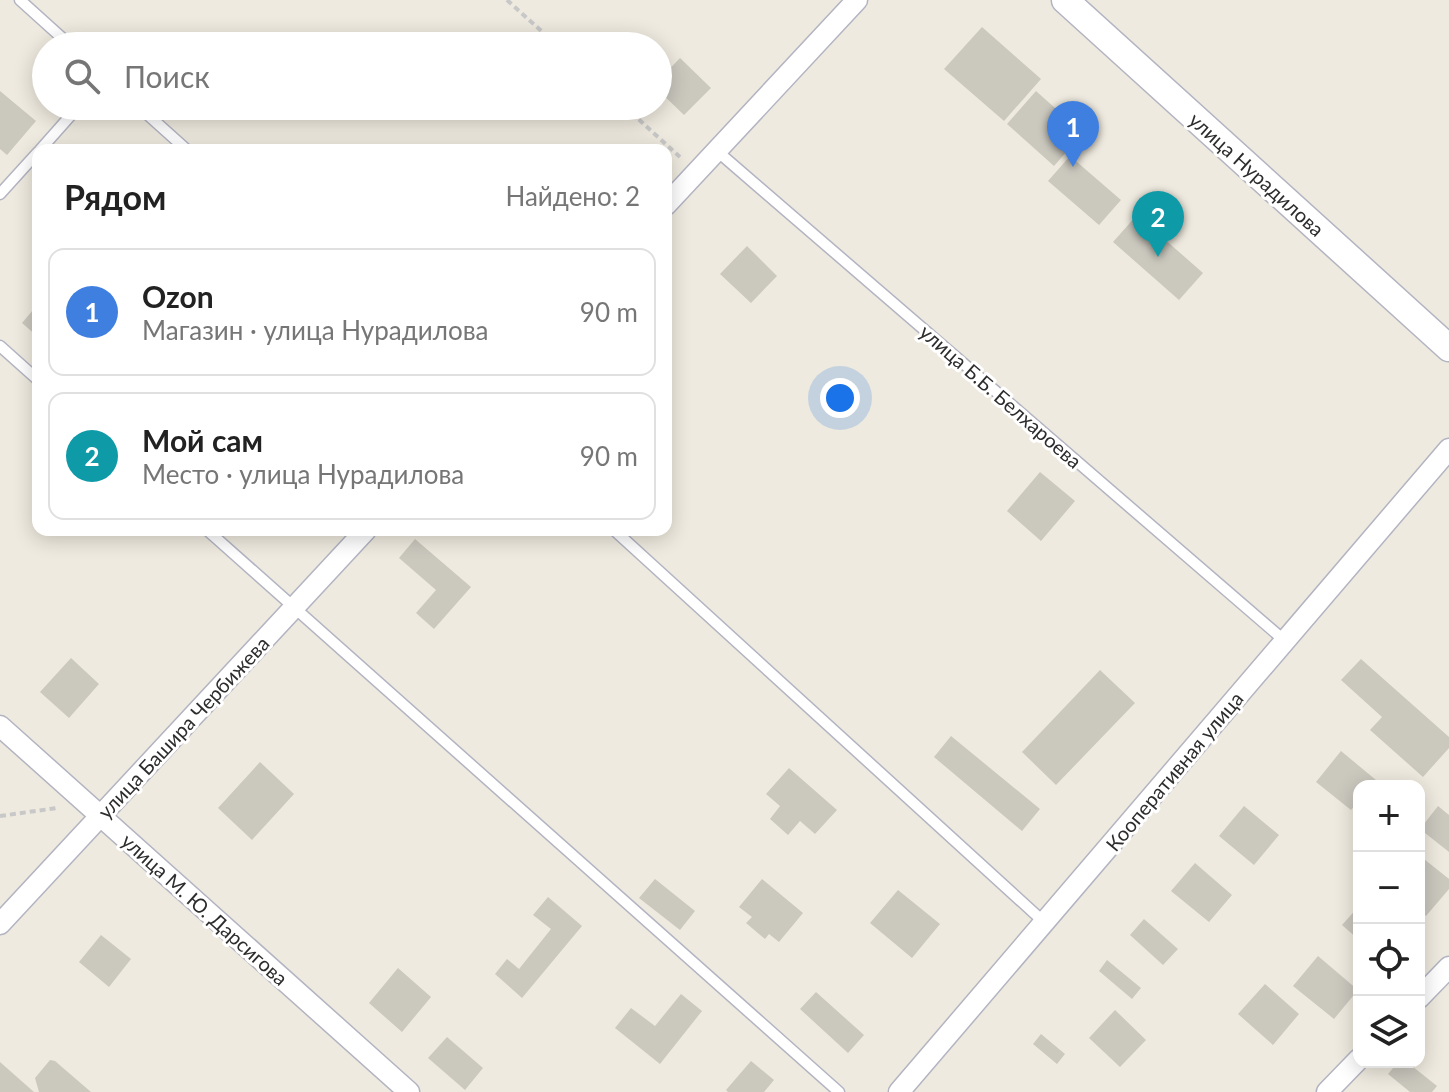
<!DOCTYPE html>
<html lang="ru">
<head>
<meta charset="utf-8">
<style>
  :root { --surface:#fff; --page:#f6f6f6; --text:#222; --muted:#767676; --line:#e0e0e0; --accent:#1a73e8 }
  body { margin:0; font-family:Lato,sans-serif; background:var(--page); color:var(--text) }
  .controls { position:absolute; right:24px; bottom:24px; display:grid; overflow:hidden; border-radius:16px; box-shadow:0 4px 20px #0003 }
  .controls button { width:72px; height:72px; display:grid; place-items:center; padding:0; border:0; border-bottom:2px solid var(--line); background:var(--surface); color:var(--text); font:40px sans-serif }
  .you { position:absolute; left:840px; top:398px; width:28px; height:28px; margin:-20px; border:6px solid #fff; border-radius:50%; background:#1a73e8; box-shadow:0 0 0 12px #1a73e833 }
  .badge { display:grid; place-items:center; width:52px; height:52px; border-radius:50%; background:var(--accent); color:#fff; font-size:26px; font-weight:700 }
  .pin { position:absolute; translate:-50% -66px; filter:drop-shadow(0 2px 4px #0008) }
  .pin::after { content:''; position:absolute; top:42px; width:28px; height:24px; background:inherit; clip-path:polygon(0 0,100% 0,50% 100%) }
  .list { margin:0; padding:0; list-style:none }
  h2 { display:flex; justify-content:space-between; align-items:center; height:104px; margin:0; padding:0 32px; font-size:34px }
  h2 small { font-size:26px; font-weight:400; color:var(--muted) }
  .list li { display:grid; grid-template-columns:52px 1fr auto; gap:24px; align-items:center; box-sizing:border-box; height:128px; margin:0 16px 16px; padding:0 16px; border:2px solid var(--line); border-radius:16px }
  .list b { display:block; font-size:30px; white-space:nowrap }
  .list p { margin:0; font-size:26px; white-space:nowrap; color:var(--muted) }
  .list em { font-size:26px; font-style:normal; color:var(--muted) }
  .icon { flex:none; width:44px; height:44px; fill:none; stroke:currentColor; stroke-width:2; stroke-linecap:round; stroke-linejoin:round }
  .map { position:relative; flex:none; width:1449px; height:1092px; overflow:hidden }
  .search { position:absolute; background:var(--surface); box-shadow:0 4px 20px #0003; left:32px; top:32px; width:640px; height:88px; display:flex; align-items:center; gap:20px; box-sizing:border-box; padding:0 28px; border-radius:44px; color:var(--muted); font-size:30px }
  .panel { position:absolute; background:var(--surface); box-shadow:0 4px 20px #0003; left:32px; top:144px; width:640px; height:392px; border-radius:16px }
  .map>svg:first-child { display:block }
</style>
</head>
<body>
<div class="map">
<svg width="1449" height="1092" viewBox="0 0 1449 1092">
  <rect width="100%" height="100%" fill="#efeadf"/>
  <path fill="#cbc8be" d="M982 27 1041 79 1004 121 944 69Z
    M680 58 711 88 684 115 658 90V81Z
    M0 91 36 121 7 155 0 149Z
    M1036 91 1083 133 1054 166 1007 124Z
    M1070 156 1121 200 1099 225 1048 181Z
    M1137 215 1203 273 1179 300 1113 242Z
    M747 246 777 276 751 303 720 274Z
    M38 304V337L22 323Z
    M1040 472 1075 501 1041 541 1007 511Z
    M415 539 471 587 434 629 416 613 436 590 399 558Z
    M71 658 99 684 69 718 40 692Z
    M1361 659 1449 737V748L1423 777 1370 730 1382 717 1341 680Z
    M1100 670 1135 703 1056 785 1022 752Z
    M951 736 1040 809 1022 831 934 757Z
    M1341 751 1376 780 1371 786H1359V801L1351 810 1316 782Z
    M260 762 294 794 252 840 218 808Z
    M789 768 837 810 815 834 800 821 788 835 770 819 780 806 766 794Z
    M1244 806 1279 835 1254 865 1219 836Z
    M1438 806 1449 815V852L1420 829Z
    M1419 855 1449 879V889L1426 916 1419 909Z
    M1195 863 1232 895 1209 922 1171 891Z
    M655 879 695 911 680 930 639 898Z
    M762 879 803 913 779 942 769 934 765 939 746 923 752 917 739 907Z
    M898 890 940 924 912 958 870 923Z
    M548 897 582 926 522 998 495 974 507 959 519 969 551 929 533 915Z
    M1359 906V940L1342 925Z
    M1144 919 1178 949 1163 965 1130 935Z
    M101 935 131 959 109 987 79 962Z
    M1318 956 1358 990 1334 1019 1293 986Z
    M1107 960 1141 988 1132 999 1099 971Z
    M398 968 431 997 402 1032 369 1003Z
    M1265 984 1299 1014 1273 1045 1238 1014Z
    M816 992 864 1035 848 1053 800 1009Z
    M681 994 702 1011 660 1064 615 1028 631 1008 655 1026Z
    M1115 1010 1146 1040 1120 1067 1089 1038Z
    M1041 1034 1065 1054 1057 1064 1033 1044Z
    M447 1037 483 1068 465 1090 428 1058Z
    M50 1060 55 1061 91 1092H39L35 1078Z
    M751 1061 774 1080 764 1092H728L726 1090Z
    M0 1062 34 1092H0Z
    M1398 1062H1407L1437 1086 1432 1092H1410L1388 1074Z"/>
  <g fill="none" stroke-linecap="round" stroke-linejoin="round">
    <defs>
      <path id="service" d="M20 0 71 46
        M138 106 187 150
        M40 150 79 106
        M717 151 1285 641
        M0 194 38 152
        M0 346 38 380
        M207 530 839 1092
        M614 530 1045 923"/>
      <path id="minor" d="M666 205 857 0
        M0 726 409 1092
        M0 924 366 530
        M1419 998 1449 967
        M899 1092 1449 449
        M1327 1092 1359 1059"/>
      <path id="tertiary" d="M1065 0 1449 348"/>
    </defs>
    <use href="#service" stroke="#b3b4c2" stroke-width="13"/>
    <use href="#minor" stroke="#b3b4c2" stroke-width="23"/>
    <use href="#tertiary" stroke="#b3b4c2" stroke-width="29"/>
    <path stroke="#c8c8c8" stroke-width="4" stroke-dasharray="6 4" stroke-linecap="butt" d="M507 0 558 46
      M624 106 680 157
      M0 816 57 808"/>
    <use href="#service" stroke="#fff" stroke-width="10"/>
    <use href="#minor" stroke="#fff" stroke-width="20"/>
    <use href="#tertiary" stroke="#fff" stroke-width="26"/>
  </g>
  <g text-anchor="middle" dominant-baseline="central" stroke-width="6" stroke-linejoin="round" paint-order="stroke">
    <g font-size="20" fill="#2d2d2d" stroke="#fff">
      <text transform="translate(1257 174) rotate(42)">улица Нурадилова</text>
      <text transform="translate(1001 396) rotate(41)">улица Б.Б. Белхароева</text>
      <text transform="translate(183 727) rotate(-47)">улица Башира Чербижева</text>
      <text transform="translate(1174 771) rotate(-50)">Кооперативная улица</text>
      <text transform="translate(205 909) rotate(42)">улица М. Ю. Дарсигова</text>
    </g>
  </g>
</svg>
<div class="controls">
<button>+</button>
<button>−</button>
<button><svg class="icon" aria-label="locate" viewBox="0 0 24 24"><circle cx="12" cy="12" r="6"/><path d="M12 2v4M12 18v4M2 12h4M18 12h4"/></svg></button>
<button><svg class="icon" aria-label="layers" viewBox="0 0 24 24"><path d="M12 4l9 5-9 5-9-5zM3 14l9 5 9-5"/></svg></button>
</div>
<div class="you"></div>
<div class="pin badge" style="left:1073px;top:167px;background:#3f7fe0">1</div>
<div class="pin badge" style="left:1158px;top:257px;background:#0f9aa8">2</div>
<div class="search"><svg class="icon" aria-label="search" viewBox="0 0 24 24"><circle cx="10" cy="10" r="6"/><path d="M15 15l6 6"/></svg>Поиск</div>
<section class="panel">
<h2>Рядом<small>Найдено: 2</small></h2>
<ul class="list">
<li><span class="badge" style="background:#3f7fe0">1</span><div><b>Ozon</b><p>Магазин · улица Нурадилова</p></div><em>90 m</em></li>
<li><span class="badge" style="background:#0f9aa8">2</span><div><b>Мой сам</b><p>Место · улица Нурадилова</p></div><em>90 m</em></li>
</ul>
</section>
</div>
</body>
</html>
